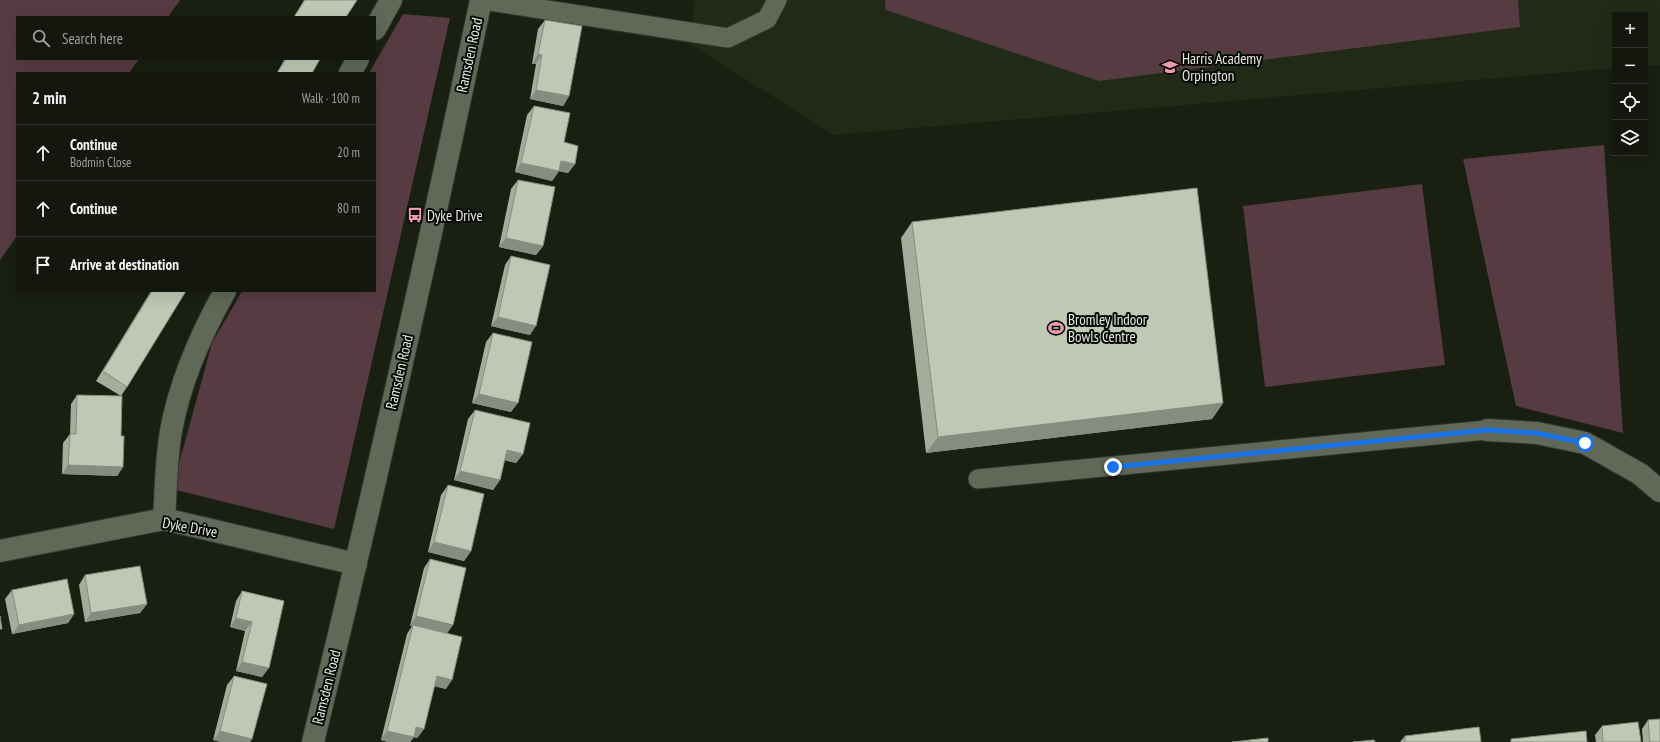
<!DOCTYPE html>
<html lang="en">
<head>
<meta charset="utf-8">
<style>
  :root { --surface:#13170d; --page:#20241b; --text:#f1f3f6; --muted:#9d9f9d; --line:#32362e }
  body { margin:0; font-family:"PT Sans Narrow",sans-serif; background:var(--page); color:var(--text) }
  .controls { position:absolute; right:12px; top:12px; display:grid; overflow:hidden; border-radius:0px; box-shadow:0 4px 16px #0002 }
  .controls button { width:36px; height:36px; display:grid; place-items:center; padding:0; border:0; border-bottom:1px solid var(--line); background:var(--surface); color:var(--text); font:20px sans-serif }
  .stop { position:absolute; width:12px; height:12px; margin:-9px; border:3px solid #1a73e8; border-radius:50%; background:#fff }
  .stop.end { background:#1a73e8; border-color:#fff; box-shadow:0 1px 4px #0008 }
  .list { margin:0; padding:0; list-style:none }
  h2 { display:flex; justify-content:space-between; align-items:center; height:52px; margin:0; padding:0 16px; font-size:17px }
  h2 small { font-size:13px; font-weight:400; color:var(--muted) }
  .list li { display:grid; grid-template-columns:26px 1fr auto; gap:12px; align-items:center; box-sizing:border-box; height:56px; padding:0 16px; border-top:1px solid var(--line) }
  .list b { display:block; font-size:15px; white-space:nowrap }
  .list p { margin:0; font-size:13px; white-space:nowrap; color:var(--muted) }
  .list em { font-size:13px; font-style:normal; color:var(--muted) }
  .icon { flex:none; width:22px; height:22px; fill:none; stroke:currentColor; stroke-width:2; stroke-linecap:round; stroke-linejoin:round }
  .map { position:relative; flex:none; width:1660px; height:742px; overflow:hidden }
  .search { position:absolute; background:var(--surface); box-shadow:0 4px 16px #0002; left:16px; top:16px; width:360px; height:44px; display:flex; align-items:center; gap:10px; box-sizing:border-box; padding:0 14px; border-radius:0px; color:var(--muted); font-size:15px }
  .panel { position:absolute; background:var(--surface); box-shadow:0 4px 16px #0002; left:16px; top:72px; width:360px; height:220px; border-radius:0px }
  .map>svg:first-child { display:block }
</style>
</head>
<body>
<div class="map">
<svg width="1660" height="742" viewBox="0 0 1660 742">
  <rect width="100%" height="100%" fill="#191f11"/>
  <path fill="#212a16" d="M515 0 692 24 695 0H1660V65L1645 66V15H1615V68L834 135 688 43 512 16Z"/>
  <path fill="#573b42" d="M0 0H180L168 17H17V59H139L129 73H17V236L0 260Z
    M885 0H1518L1520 27 1099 81 886 10Z
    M403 14 450 18 334 529 172 489 212 343 242 291H375V73H369Z
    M1604 145 1623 433 1516 406 1463 159Z
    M1422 184 1445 365 1265 387 1243 206Z"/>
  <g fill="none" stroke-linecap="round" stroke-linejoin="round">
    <defs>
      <path id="lane" d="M483 0 728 38 767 19 777 0
        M978 479 1487 430"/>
      <path id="street" d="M375 29 391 0
        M350 73 358 59
        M1487 430 1537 433 1585 443 1640 474 1660 491
        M164 519C166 490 166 459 171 431 180 381 201 334 225 291
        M0 551 164 519 356 564
        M313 742C373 496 429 248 481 0"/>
    </defs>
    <use href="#lane" stroke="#32362e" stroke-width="21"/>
    <use href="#street" stroke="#32362e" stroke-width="24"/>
    <use href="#lane" stroke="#606857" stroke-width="19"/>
    <use href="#street" stroke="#606857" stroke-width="22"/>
  </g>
  <path fill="#a4ac9c" d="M304 0H357L346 17H294Z
    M545 20 569 96 563 106 530 99 536 64H532L538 29Z
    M283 59H320L312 73H277L284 60Z
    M534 106 564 142 575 164 568 173 559 171 552 181 515 172 527 115Z
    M518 180 543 246 536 255 499 247 511 189Z
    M912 222 1223 403 1212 419 926 453 901 238Z
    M511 256 530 335 491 326 505 265Z
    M151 291H186L127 387 121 396 96 381Z
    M493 333 511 412 472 403 486 342Z
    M77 395 121 436 123 467 117 476 62 474 63 443 70 434 71 404Z
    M475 410 523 454 516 463 504 460 500 480 493 490 454 480 468 419Z
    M448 485 471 551 464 561 428 552 441 495Z
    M430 559 447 634 446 689 434 686 424 729 417 738 414 737 410 742H388L381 740 407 634 412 626H410L424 568Z
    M85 575 147 604 140 613 85 622 79 585Z
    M12 590 74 614 68 623 12 634 5 599Z
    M242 591 284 601 262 677 236 671 245 631 230 627 236 601Z
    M234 676 252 739 250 742H221L213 740 227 685Z
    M1648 720 1660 742H1643L1642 729Z
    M1602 726 1641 742H1596L1595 735Z
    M1405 736 1481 742H1400Z"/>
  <path fill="#868c7f" d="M538 54 542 55 536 64H532Z
    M536 90 569 96 563 106 530 99Z
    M561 161 575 164 568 173 554 170Z
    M521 163 559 171 552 181 515 172Z
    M506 238 543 246 536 255 499 247Z
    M498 317 536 326 530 335 491 326Z
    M479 394 518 403 511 412 472 403Z
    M1223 403 1212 419 926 453 938 437Z
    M507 450 523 454 516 463 500 459Z
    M68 465 123 467 117 476 62 474Z
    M460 471 500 480 493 490 454 480Z
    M434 542 471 551 464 561 428 552Z
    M147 604 140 613 85 622 91 613Z
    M74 614 68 623 12 634 19 625Z
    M416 616 453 625 446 635 413 625 412 626H410Z
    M236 618 252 622 245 631 230 627Z
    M242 662 269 668 262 677 236 671Z
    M437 676 452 680 446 689 430 685Z
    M416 727 424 729 417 738 410 736Z
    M220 731 252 739 250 742H221L213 740Z
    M387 731 414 737 410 742H388L381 740Z"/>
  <path fill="#bfc8b5" stroke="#868c7f" d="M305 0H357L346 17H294Z
    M545 20 582 26 569 96 536 90 542 55 538 54Z
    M286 59H320L312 73H277Z
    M534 106 570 113 564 142 578 146 575 164 561 161 559 171 521 163Z
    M518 180 555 187 543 246 506 238Z
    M1197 188 1223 403 938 437 912 222Z
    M511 256 550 265 536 326 498 317Z
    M152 291H186L127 387 103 371Z
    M493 333 532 342 518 403 479 394Z
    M77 395 122 396 121 436H124L123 467 68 465 70 434H76Z
    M475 410 530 423 523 454 507 450 500 480 460 471Z
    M448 485 484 494 471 551 434 542Z
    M430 559 466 568 453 625 416 616Z
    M140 566 147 604 91 613 85 575Z
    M67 579 74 614 19 625 12 590Z
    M242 591 284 601 269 668 242 662 252 622 236 618Z
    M0 616 2 629H0Z
    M413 625 462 637 452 680 437 676 424 729 416 727 414 737 387 731Z
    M234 676 267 684 252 739 220 731Z
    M1660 719V742H1650L1648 720Z
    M1638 722 1641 742H1603L1602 726Z
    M1479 727 1481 742H1405V736Z
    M1586 731 1587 742H1511V739Z
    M1268 738V742H1232Z
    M1374 740 1375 742H1353Z"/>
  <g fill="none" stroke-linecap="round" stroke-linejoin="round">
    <path stroke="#1a73e8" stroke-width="5" d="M1113 467 1487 430 1536 433 1585 443"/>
  </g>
  <defs>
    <symbol id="school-bare" viewBox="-9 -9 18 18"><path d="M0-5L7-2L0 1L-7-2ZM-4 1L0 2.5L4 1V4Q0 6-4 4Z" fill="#f19ab3" stroke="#060804" stroke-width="2.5" paint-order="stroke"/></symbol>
    <symbol id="bus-bare" viewBox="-9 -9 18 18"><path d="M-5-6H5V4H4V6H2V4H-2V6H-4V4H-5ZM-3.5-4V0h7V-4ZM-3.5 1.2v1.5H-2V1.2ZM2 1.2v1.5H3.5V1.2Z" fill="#f19ab3" stroke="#060804" stroke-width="2.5" paint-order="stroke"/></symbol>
    <symbol id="stadium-bare" viewBox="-9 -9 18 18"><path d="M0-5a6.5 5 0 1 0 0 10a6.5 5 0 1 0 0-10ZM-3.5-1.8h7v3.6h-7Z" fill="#f19ab3" stroke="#060804" stroke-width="2.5" paint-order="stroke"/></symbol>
  </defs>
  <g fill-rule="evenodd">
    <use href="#school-bare" x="1159" y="56" width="22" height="22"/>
    <use href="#bus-bare" x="404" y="204" width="22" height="22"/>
    <use href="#stadium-bare" x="1045" y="317" width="22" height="22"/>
  </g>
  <g text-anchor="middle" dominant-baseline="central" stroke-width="4" stroke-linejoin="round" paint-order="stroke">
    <g font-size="15" fill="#e5eae1" stroke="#060804">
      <text transform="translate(469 55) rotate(-78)">Ramsden Road</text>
      <text transform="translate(399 372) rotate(-77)">Ramsden Road</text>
      <text transform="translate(190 527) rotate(10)">Dyke Drive</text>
      <text transform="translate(326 687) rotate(-76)">Ramsden Road</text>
    </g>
    <g font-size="15" fill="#e5eae1" stroke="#060804" text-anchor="start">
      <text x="1182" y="58">Harris Academy<tspan x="1182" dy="17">Orpington</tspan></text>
      <text x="427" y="215">Dyke Drive</text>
      <text x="1068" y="319">Bromley Indoor<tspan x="1068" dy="17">Bowls Centre</tspan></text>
    </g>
  </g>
</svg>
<div class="controls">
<button>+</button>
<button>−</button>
<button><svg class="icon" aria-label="locate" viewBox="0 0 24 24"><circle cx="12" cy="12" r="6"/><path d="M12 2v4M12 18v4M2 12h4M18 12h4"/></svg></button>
<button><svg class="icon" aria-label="layers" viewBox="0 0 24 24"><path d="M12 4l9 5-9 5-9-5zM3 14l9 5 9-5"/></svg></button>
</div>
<div class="stop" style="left:1585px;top:443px"></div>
<div class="stop end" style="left:1113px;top:467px"></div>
<div class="search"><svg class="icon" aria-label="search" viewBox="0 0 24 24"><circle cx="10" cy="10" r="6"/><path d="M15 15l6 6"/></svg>Search here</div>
<section class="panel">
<h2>2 min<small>Walk · 100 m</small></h2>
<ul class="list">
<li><svg class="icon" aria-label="ahead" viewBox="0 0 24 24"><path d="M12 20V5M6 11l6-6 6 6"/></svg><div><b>Continue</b><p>Bodmin Close</p></div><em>20 m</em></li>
<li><svg class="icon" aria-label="ahead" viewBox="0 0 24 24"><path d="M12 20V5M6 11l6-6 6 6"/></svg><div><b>Continue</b></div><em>80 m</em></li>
<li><svg class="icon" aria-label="arrive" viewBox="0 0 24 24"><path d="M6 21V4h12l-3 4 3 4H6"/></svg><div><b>Arrive at destination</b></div></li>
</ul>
</section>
</div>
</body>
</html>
